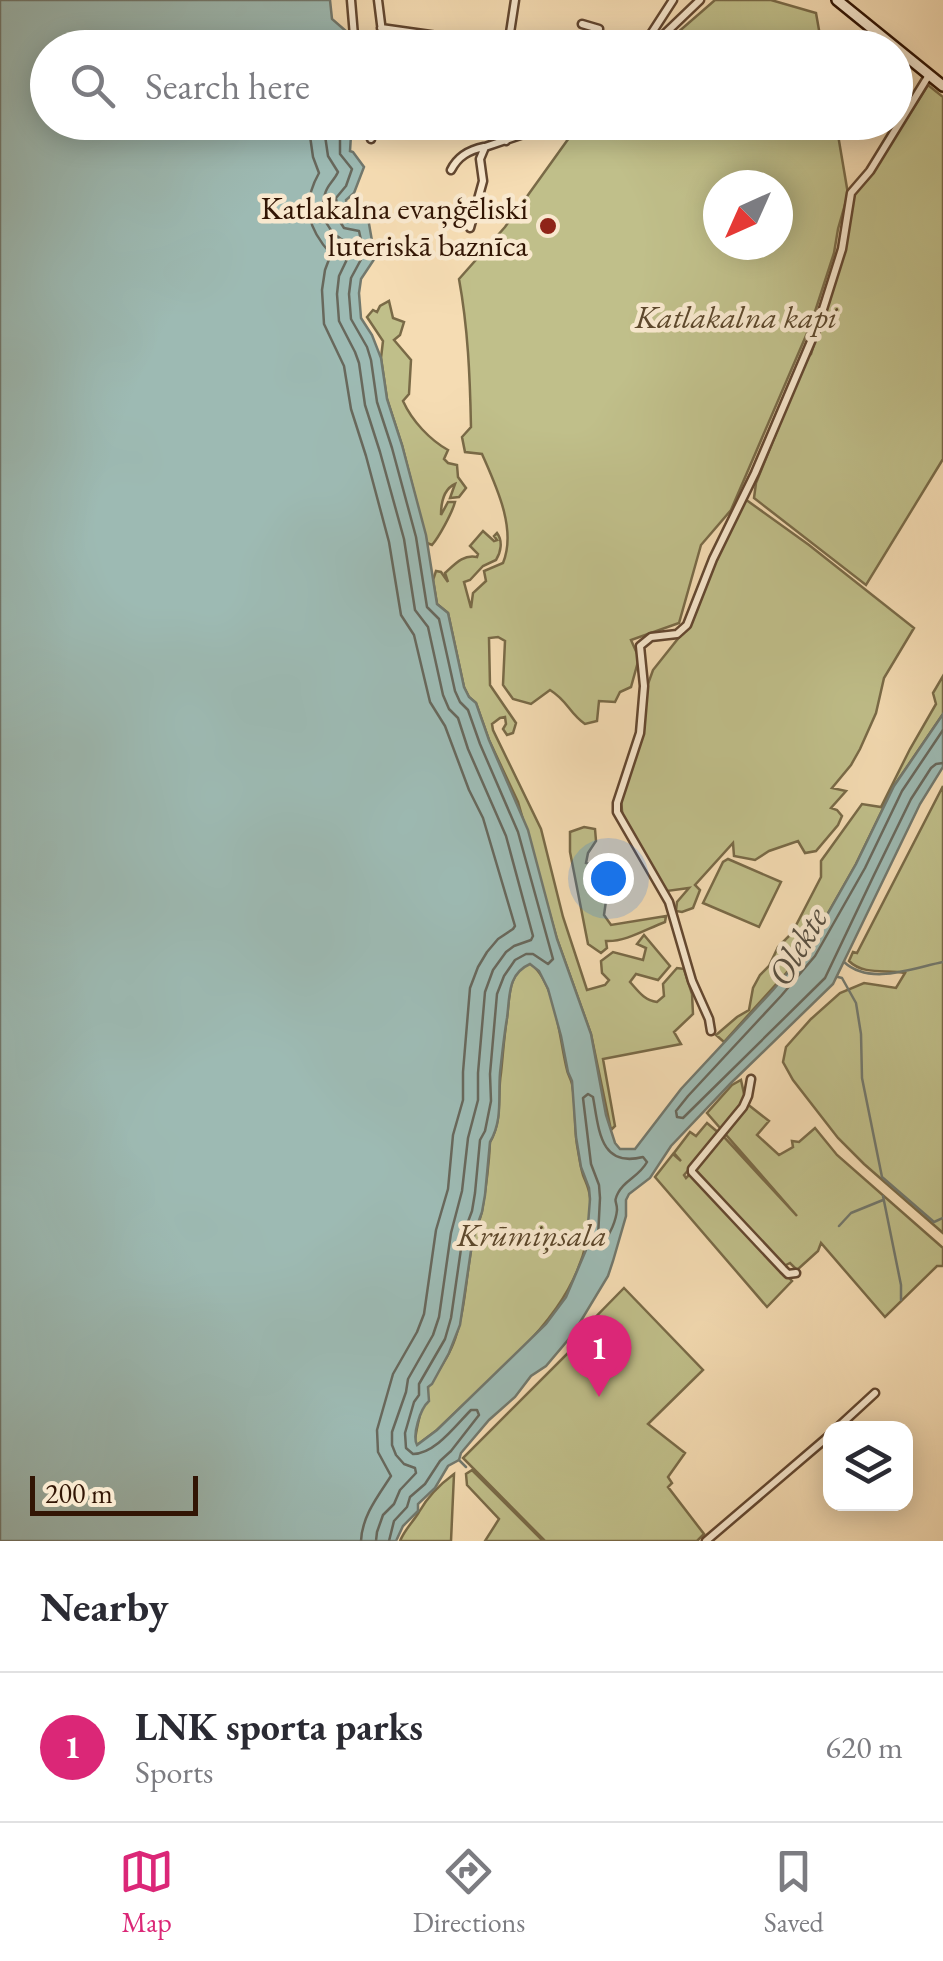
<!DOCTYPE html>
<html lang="en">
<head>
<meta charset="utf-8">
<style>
  :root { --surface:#fff; --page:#f7f7f7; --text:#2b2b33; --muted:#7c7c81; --line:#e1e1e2; --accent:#db2777 }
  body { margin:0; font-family:"EB Garamond",serif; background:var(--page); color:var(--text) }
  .controls { position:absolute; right:30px; bottom:30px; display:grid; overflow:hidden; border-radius:20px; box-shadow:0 5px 25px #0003 }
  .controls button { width:90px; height:90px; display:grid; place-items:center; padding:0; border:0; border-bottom:2px solid var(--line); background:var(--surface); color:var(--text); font:50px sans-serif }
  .compass { position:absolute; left:703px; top:170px; width:90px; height:90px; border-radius:50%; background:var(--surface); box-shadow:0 5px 25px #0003; rotate:225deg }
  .scale { position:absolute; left:30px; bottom:25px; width:168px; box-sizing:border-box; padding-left:10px; border:5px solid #321504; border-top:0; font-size:28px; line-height:35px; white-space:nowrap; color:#321504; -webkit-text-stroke:8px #f8e8ce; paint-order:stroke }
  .you { position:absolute; left:608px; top:878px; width:35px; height:35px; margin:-25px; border:8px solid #fff; border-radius:50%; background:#1a73e8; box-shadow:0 0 0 15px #1a73e833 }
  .badge { display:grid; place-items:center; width:65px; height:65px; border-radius:50%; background:var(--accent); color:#fff; font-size:32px; font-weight:700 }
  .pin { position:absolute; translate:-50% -82px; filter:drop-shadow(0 2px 5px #0008) }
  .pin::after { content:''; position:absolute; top:52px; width:35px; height:30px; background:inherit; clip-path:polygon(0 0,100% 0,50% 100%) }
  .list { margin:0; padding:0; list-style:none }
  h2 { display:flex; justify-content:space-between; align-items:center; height:130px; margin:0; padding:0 40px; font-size:42px }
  h2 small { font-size:32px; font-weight:400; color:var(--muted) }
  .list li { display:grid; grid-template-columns:65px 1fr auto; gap:30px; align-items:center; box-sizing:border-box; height:150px; padding:0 40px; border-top:2px solid var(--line) }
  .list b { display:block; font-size:38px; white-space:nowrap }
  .list p { margin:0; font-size:32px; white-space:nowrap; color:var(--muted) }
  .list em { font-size:32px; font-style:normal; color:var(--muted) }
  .icon { flex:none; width:55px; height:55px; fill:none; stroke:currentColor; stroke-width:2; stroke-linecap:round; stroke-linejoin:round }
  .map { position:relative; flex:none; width:943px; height:1541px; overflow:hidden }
  .search { position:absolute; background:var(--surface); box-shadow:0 5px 25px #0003; left:30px; right:30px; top:30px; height:110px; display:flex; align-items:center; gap:25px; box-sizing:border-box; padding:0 35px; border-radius:55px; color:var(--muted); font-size:38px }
  .sheet { height:280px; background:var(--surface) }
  nav { display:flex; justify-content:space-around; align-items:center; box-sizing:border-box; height:140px; border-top:2px solid var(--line); background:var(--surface); font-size:28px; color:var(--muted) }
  nav a { display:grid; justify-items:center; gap:5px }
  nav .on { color:var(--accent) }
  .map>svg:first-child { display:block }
</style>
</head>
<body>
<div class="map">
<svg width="943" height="1541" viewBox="0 0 943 1541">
  <rect width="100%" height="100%" fill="#f5dcb3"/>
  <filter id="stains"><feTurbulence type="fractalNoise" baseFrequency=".002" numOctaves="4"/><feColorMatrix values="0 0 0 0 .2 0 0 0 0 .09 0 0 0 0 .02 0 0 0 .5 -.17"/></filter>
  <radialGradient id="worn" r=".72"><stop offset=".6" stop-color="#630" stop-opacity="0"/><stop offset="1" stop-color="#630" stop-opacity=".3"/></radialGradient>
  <path fill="#c0bf8a" stroke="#796a47" stroke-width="2.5" fill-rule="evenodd" d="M715 0H771L816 13 822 47H661Z
    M928 85 943 97V459L866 585 754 498 756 483 806 359 811 354 845 244 854 194 868 179Z
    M594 122 631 123 657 130 656 123H836L848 194 838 229 834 253 811 324 731 510 701 545 679 623 631 640 639 658 631 687 620 692 615 702 599 701 597 721 585 724C569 713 568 701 550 690L531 704 513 699 503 685 505 641 498 637 489 638 490 685 516 723 513 733 507 735 503 729 506 724 505 717 500 718 492 724 493 730 541 829 563 917 587 990 605 985 609 980 602 973 601 961 613 952 643 960 646 948 637 944 644 935 670 966 658 980 636 974 630 982C639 992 644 1000 657 1002L664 996 663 984 677 968 684 969 692 994 693 1014 674 1032 681 1044 603 1059 615 1126 611 1130 591 1034 557 939 518 802 489 740 476 703 469 697 464 687 448 613 437 604 433 580 436 571 441 572 448 582 445 573C455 564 463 554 477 557L478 554 470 546 483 531 494 541 497 540 494 536 497 533C503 541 501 552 496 560L483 566 470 580 464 582 471 608 473 593 486 581 484 571 503 563C517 529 496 486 482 454L465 452 462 437 471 427C470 377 468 328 459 279L505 227 579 124ZM718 185H778V245H718Z
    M389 301 393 318 404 322 400 335 394 340 411 360 409 394 403 401C412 421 430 440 448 450L444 459 448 463 457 465 458 477 466 488 459 497 450 498 455 484C444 489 441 503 441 515L448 502H455C452 513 439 537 432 545L427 543 402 445 387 399 381 358 383 341 367 317 373 310 377 312 380 306Z
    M745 499 809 545 914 628 884 678 876 713 860 749 851 765 832 788 846 791 831 808 837 810 842 816 838 825 816 851 805 853 798 841 769 851 755 860 734 856 733 843 695 885 700 890 693 908 682 912 676 911 677 902 689 888 667 891 623 821 621 800 643 734 644 695 653 670 688 626 723 542Z
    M943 676V714L894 786 856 864 807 950 724 1042 716 1035 737 1017 749 1010 753 988 760 975 769 966 778 947 792 933 821 877V861L862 804 881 807 910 749 936 704 933 693Z
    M943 786V1233L864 1164 838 1138 793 1080 783 1062 786 1047 811 1019 840 993 864 983 896 988 905 973C888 969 864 976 849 961L853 952 857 953Z
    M584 827 595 829 596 841 588 853 586 863 598 867 601 877 593 887 598 895 607 894 604 915 611 925 666 916 665 922C646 929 626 942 606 941L607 948 601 953 588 944 570 852V832Z
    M728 859 781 882 759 927 703 903 723 862Z
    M530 963C557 984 559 1039 567 1070 568 1075 571 1079 572 1084 576 1104 574 1125 577 1145 579 1155 580 1165 583 1175 586 1183 589 1188 590 1197 597 1302 503 1364 437 1430L417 1445H415C414 1436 425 1392 429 1385 438 1372 450 1355 455 1339 466 1307 466 1273 473 1240 475 1230 480 1221 482 1211 486 1188 489 1165 490 1142 503 1120 497 1097 501 1073 503 1055 504 1036 507 1018 510 997 507 973 530 963Z
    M741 1080 746 1103 769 1121 757 1135 779 1155 793 1147 792 1141 799 1142 815 1128 837 1155 943 1248V1266H937L885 1317 821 1243 818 1251 797 1270 790 1263 784 1266 694 1171 723 1136 797 1216 707 1113 732 1085Z
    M707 1123 720 1134 684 1175 686 1178 690 1174 792 1281 767 1307 655 1177 673 1154 681 1161 674 1153 690 1132 696 1136Z
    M624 1288 703 1370 648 1424 685 1453 668 1477 672 1483 668 1487 704 1534 697 1541H545L463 1458 581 1340 578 1335Z
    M472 1470 543 1541H485L499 1519 467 1485 466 1474Z
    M454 1474 451 1541H400C405 1529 413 1522 419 1512 428 1496 439 1485 454 1474Z"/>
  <path fill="#9dbab3" stroke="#72786d" stroke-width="2.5" fill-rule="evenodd" d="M0 0H330L332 19 347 32 350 47 48 48V122L345 123 346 128 351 135 350 151 353 152 364 167 354 193 346 200 348 219 368 218 375 258 361 279 359 293 361 318 372 335 381 358 387 399 402 445 426 535 437 604 448 613 464 687 469 697 476 703 489 740 528 830 557 939 591 1034 606 1115 615 1143 620 1149H635L681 1089 773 990 807 950 856 864 894 786 943 714V767L920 804 833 984 731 1083 671 1146 650 1178 629 1194 626 1200V1216L613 1261 608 1276 573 1334 546 1366 531 1376 515 1397 489 1420 461 1453 459 1460 448 1466 435 1488 418 1504V1511L403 1526 396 1541H0ZM530 964 539 971 548 989 561 1036 568 1072 572 1081 576 1137 581 1167 589 1188 590 1199 586 1250 566 1297 546 1324 437 1430 417 1445C412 1435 420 1409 429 1401L428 1387 432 1384 449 1353 460 1325 473 1237 482 1212 485 1195 490 1142C503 1120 498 1097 500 1073 502 1055 504 1036 507 1018 510 997 507 974 530 964Z"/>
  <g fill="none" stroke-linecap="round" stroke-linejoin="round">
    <path stroke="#68685c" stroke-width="2.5" d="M308 122 313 157 319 173C301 205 308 229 331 254L325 270 322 290 324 324 344 366 351 409 366 456 389 542 401 615 414 635 430 702 445 726 469 790 483 818 515 926 513 929 498 939 487 952 478 967 470 988 463 1072V1100L453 1135 448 1189 436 1230 424 1314 417 1332 393 1374 377 1430 378 1452 391 1476C378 1496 362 1516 361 1541
      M323 122 328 156 338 172C334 181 327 185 325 194 318 216 329 235 349 243L351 251 339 276 337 294 339 321 355 352 359 363 365 405 380 452 404 539 415 610 428 627 443 695 449 709 458 718 468 749 506 836 533 936 531 940 514 946 506 952 493 970 485 992 478 1073V1100L468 1138 462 1191 451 1233 439 1317 433 1335 408 1379 406 1392 392 1432V1445L396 1455 404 1464 415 1468 416 1473 400 1490 394 1504 383 1515 377 1532 376 1541
      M336 122 340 138V154L352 169 346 186 336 198 339 220 344 228 359 231 364 254 351 278 349 294 351 319 367 347 371 360 377 402 392 448 416 537 427 607 439 619 455 691 460 702 468 710 480 744 518 832 553 959 548 964 533 954H526L515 960 504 976 497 994 490 1074 491 1101 485 1131 480 1140 475 1193 472 1211 463 1235 451 1318 445 1339 419 1384V1395L414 1402 405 1433 406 1448 413 1454C435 1454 456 1425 471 1410H477L479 1415 451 1451 440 1461 425 1484 410 1497 407 1507 394 1521 389 1541
      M943 730 902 791 865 868 815 956 781 996 688 1096 676 1111 677 1117 683 1118 825 978 874 875 911 799 931 768 936 764 943 763
      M588 1094 593 1097C599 1130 600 1168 643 1157L647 1162C639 1177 624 1180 618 1193 613 1203 617 1200 617 1210 616 1221 610 1234 604 1242L598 1237 600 1198 599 1185 591 1164 583 1098Z"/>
    <path stroke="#72786d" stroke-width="2.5" d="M844 962C870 986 913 968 943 962
      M838 977 842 978 856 1003 861 1034 862 1078 882 1177 934 1222 943 1218
      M883 1196 901 1285V1300
      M839 1226 851 1213 883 1200
      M459 1460 466 1467"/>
    <defs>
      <path id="street" d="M351 0 355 48
        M378 0 384 48
        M582 24 599 29 593 48
        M381 28 508 46
        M508 46 515 0
        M642 48 673 0
        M650 48 700 0
        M366 122 371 139
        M502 122 506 141
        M451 170C458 156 469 150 484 147
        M470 228 483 181 480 159 485 147 559 122
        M711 1031 709 1019 692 981 669 902 617 812V803L640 733 644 686 640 646 651 637 677 634 687 625 713 559 755 473 818 325 842 249 851 193 870 171 929 75
        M751 1079 748 1096 743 1107 692 1169V1172L783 1269 788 1274 796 1273
        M837 1428 875 1393
        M706 1541 830 1435"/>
      <path id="secondary" d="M837 0 943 86"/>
    </defs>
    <use href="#street" stroke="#634730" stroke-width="11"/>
    <use href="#secondary" stroke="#321504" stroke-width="14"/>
    <use href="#street" stroke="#f8e8ce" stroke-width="6"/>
    <use href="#secondary" stroke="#f8e8ce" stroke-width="9"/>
  </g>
  <circle fill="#8f2418" stroke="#f8e8ce" stroke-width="4" cx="548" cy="226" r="10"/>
  <g text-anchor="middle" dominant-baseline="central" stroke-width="9" stroke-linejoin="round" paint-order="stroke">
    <g font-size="32" fill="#321504" stroke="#f8e8ce" text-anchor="end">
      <text x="528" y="208">Katlakalna evaņģēliski<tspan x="528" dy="37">luteriskā baznīca</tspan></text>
    </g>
    <g font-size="32" font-style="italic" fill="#5d482c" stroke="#f8e8ce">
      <text x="736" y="317">Katlakalna kapi</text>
      <text x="532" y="1235">Krūmiņsala</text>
    </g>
    <g font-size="35" font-style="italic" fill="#574f41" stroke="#f8e8ce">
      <text transform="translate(797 946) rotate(-60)">Olekte</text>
    </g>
  </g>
  <rect width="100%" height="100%" filter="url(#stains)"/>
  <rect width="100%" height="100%" fill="url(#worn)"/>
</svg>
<div class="controls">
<button><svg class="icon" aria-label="layers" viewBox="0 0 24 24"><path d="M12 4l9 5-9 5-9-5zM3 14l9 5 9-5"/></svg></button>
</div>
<svg class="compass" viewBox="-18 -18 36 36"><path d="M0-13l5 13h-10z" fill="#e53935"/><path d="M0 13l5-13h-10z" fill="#7c7c81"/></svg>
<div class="scale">200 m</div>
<div class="you"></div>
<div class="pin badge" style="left:599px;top:1397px">1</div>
<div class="search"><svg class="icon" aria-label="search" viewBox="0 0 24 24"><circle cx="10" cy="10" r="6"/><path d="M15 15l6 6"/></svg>Search here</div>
</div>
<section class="sheet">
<h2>Nearby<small></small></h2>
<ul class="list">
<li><span class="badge">1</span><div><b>LNK sporta parks</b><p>Sports</p></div><em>620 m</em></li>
</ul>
</section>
<nav>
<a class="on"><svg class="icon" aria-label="map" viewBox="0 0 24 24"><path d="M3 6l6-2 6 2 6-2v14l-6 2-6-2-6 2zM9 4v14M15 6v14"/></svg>Map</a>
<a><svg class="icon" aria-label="directions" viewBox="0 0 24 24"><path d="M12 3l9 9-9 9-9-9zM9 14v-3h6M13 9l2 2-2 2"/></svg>Directions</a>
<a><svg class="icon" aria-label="saved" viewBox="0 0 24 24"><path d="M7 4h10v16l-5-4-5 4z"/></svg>Saved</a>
</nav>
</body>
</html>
